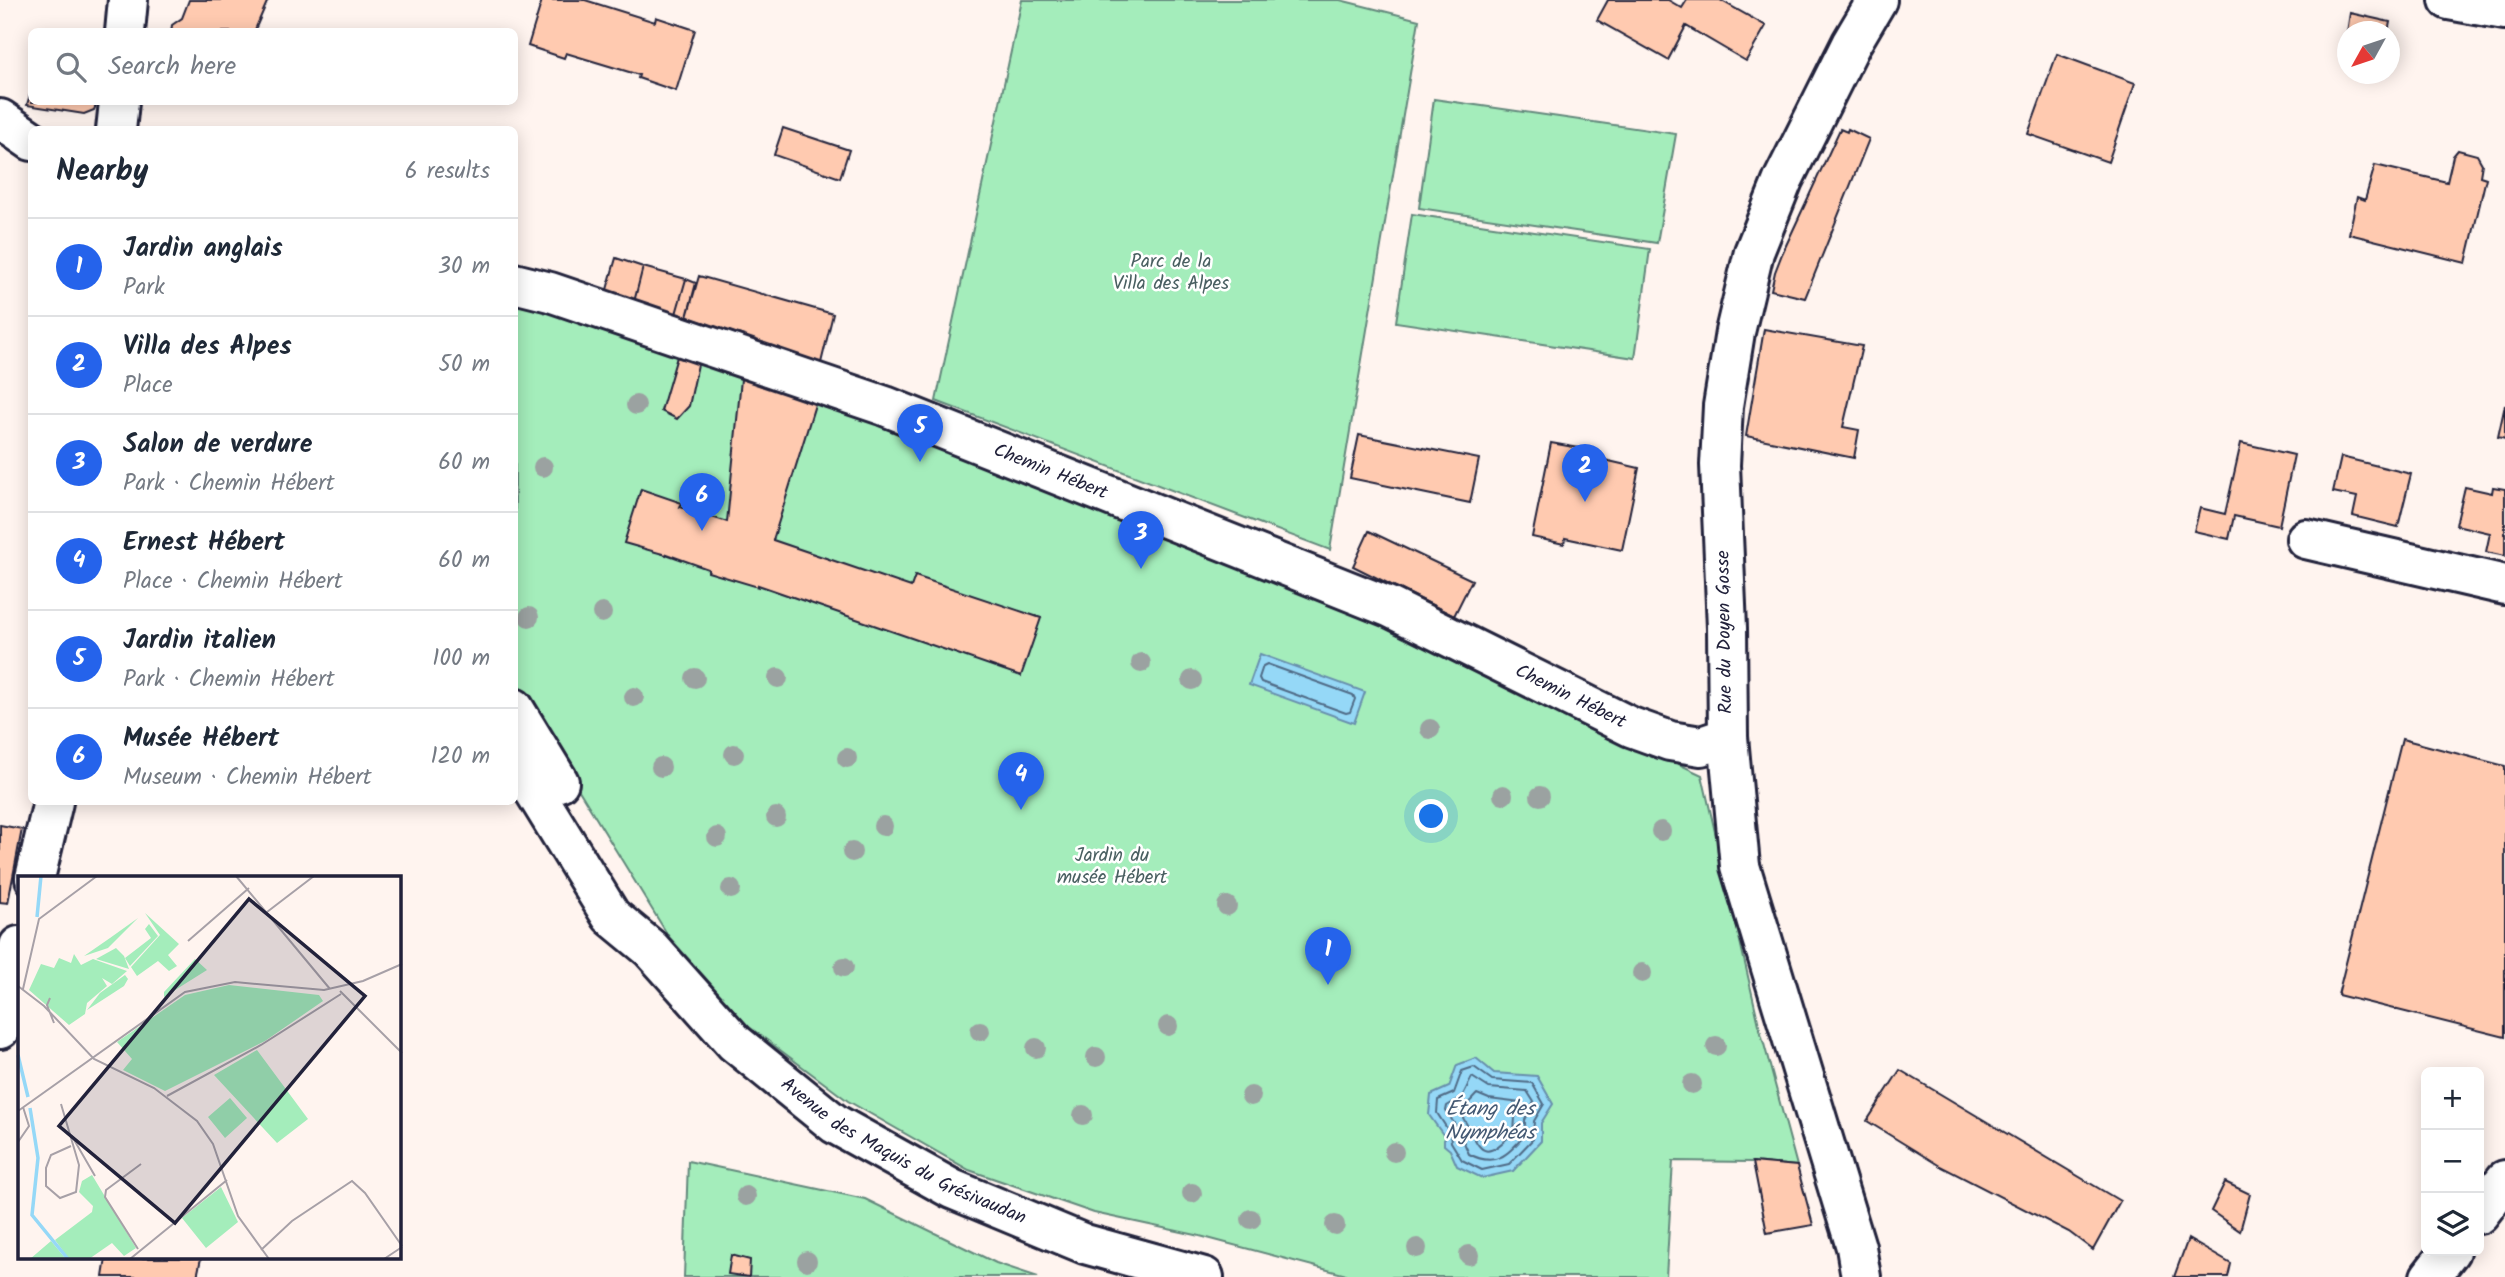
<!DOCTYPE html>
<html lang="en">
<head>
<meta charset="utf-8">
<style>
  :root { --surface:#fff; --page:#f2f2f3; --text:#1f2937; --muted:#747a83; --line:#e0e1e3; --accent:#2563eb }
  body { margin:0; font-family:Kalam,sans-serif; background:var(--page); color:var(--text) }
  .controls { position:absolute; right:21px; bottom:21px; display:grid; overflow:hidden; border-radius:10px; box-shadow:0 4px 18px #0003 }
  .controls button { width:63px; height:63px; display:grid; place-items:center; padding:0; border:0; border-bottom:2px solid var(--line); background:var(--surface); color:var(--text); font:35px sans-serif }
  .compass { position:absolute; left:2337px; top:21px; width:63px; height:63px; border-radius:50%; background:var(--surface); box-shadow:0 4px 18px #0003; rotate:230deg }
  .you { position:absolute; left:1432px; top:817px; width:24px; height:24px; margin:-18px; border:5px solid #fff; border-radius:50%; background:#1a73e8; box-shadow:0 0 0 10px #1a73e833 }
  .badge { display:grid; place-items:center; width:46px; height:46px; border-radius:50%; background:var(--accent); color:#fff; font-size:23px; font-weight:700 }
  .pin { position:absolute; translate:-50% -58px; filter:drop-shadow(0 2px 4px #0008) }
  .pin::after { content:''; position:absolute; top:37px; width:24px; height:21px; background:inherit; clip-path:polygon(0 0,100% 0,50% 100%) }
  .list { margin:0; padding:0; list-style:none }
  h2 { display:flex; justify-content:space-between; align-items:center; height:91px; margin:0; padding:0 28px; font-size:30px }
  h2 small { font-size:23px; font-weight:400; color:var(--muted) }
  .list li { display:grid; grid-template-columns:46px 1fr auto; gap:21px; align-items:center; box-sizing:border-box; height:98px; padding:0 28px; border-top:2px solid var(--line) }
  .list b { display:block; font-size:26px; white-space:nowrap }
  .list p { margin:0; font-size:23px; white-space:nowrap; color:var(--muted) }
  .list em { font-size:23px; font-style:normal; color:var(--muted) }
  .icon { flex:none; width:38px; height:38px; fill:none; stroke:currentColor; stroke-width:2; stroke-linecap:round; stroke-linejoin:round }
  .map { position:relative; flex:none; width:2505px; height:1277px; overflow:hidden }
  .search { position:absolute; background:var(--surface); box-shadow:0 4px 18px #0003; left:28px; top:28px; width:490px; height:77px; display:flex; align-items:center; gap:18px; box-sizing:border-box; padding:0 24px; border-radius:10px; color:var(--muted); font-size:26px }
  .panel { position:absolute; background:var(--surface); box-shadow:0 4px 18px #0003; left:28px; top:126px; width:490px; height:679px; border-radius:10px }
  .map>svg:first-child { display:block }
</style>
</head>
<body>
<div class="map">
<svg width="2505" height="1277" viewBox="0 0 2505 1277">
  <rect width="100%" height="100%" fill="#fff4ef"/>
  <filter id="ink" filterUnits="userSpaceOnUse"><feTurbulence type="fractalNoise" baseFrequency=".0143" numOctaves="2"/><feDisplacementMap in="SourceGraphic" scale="14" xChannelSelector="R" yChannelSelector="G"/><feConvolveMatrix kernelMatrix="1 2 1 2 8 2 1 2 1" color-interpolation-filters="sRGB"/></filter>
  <g filter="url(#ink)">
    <path fill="#a4edbb" stroke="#63887b" stroke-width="2" d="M1022 0H1340L1419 20 1330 550 936 401Z
      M1434 99 1676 134 1657 243 1419 208Z
      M1412 214 1650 249 1635 358 1396 322Z
      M515 304 547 311 830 401 1244 560 1702 775 1760 1029 1797 1166 1752 1162 1673 1161 1666 1277H1354L1196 1235 1094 1213 969 1170 848 1101 748 1026 669 937 515 686Z
      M688 1161 865 1199 996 1263 1038 1277H684Z"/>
    <path fill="#95d8f7" stroke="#678fac" stroke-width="2" d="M1260 654 1365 692 1354 723 1249 685Z
      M1476 1058 1494 1073 1537 1076 1553 1104 1541 1123V1141L1513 1171 1482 1178 1457 1166 1450 1150 1444 1145V1136L1429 1115 1431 1095 1449 1087 1457 1065Z"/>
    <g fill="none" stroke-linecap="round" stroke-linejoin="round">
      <path stroke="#506b86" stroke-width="2" d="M1267 664 1353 695 1355 699 1350 712 1346 713 1261 682 1259 678 1263 666Z
        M1474 1067 1492 1080 1532 1083 1544 1104 1534 1121 1533 1139 1509 1164 1482 1170 1462 1160 1451 1142 1450 1133 1437 1113 1438 1100 1454 1093 1462 1071Z
        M1472 1077 1489 1088 1527 1091 1534 1102 1525 1120V1135C1507 1155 1496 1168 1469 1154L1458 1129 1446 1111 1447 1106 1462 1097Z
        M1477 1094 1489 1099 1521 1103 1515 1118 1514 1131C1478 1171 1480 1142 1461 1115V1111Z"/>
    </g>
    <path fill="#ffcab0" stroke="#22223b" stroke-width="2" d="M189 0H268L254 32H171L172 25 182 18Z
      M542 0H585L655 22 656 17 695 30 676 91 638 78 639 75 566 53 564 58 528 46Z
      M1608 0H1668L1682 8 1687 0H1720L1766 26 1746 61 1686 26 1668 60 1597 20Z
      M2350 13 2390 22 2388 32H2347Z
      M2057 54 2135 83 2108 162 2028 134Z
      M32 87V102H97L94 110 84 114 27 105Z
      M783 128 849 150 840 178 774 155Z
      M1840 129 1847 132 1848 129 1869 139 1805 298 1771 290 1775 272 1782 254Z
      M2458 150 2477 155 2482 164 2480 176 2486 178 2466 263 2349 234 2357 197 2365 200 2375 165 2447 182 2453 156Z
      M616 258 643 267 634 302 606 293Z
      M643 267 686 279 676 314 634 302Z
      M699 276 833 314 821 363 687 317Z
      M686 279 696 283 687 317 676 314Z
      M1764 329 1862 346 1843 427 1859 430 1854 458 1746 436Z
      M679 350 700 355 689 406 677 419 661 411Z
      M742 369 817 398 773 540 911 587 915 576 1041 618 1021 676 758 585V587L708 572V569L666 554V555L624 543 641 489 682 503 680 507 727 522Z
      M2505 405V439L2498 437Z
      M1359 435 1479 459 1470 503 1350 478Z
      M1551 443 1585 449 1583 455 1639 468 1622 550 1565 538 1564 544 1532 537Z
      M2241 443 2294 455 2279 526 2234 516 2229 539 2194 531 2200 508 2225 514Z
      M2341 457 2411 474 2398 527 2353 516 2357 497 2333 492Z
      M2465 487 2492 493 2493 487 2505 489V556L2486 552 2490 533 2456 525Z
      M1369 531 1472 580 1454 616 1353 566Z
      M2402 739 2505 766V1037L2338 995Z
      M0 825 22 829 8 903 0 902Z
      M1900 1070 2120 1201 2093 1250 2069 1232 1940 1166 1867 1121Z
      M1753 1162 1797 1166 1813 1225 1767 1233Z
      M2225 1182 2250 1194 2240 1231 2211 1211Z
      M2188 1239 2231 1264 2228 1277H2174Z
      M731 1255 750 1260 749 1277 728 1274Z
      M106 1258H201L197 1277H103Z"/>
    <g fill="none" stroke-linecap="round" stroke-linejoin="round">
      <defs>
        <g id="minor">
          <path d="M2449 0 2505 10"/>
          <path d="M125 32 128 0"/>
          <path d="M0 119 32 141"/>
          <path d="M116 130 119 102"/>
          <path id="s1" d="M514 283 550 292 885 406 1389 607 1631 727 1670 741 1701 746 1728 737"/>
          <path d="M2306 539 2505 585"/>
          <path d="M514 708 559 782"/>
          <path id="s2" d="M514 758 611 916 651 949 735 1043 835 1124 952 1189 1085 1244 1204 1277"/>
          <path d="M35 878 53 802"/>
          <path d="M0 1029 19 946"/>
          <path d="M2479 1214 2505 1180"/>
          <path d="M1861 1277 1856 1247 1740 866 1728 737 1727 628 1720 465 1723 406 1735 332 1754 252 1783 180 1851 44 1877 0"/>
          <path d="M2430 1277 2450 1251"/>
        </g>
      </defs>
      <use href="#minor" stroke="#22223b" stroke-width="44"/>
      <use href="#minor" stroke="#fff" stroke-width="38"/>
    </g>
    <g fill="#9ba2a1">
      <circle cx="636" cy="405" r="10"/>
      <circle cx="543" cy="467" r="10"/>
      <circle cx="602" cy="613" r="10"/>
      <circle cx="529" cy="617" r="10"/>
      <circle cx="1141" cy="663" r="10"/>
      <circle cx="695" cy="678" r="10"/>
      <circle cx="778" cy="678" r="10"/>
      <circle cx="1192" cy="680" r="10"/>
      <circle cx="634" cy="697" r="10"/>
      <circle cx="1430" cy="729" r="10"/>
      <circle cx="734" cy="754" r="10"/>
      <circle cx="847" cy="758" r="10"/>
      <circle cx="661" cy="767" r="10"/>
      <circle cx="1503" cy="795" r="10"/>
      <circle cx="1540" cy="796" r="10"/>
      <circle cx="776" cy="817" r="10"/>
      <circle cx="883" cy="826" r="10"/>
      <circle cx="1661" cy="831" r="10"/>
      <circle cx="717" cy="837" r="10"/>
      <circle cx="852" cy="852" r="10"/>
      <circle cx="731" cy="889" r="10"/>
      <circle cx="1227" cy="906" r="10"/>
      <circle cx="844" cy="967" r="10"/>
      <circle cx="1642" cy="973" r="10"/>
      <circle cx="1168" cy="1026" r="10"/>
      <circle cx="980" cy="1031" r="10"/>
      <circle cx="1716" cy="1046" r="10"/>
      <circle cx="1036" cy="1048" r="10"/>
      <circle cx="1096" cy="1057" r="10"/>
      <circle cx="1692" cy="1084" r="10"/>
      <circle cx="1251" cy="1096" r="10"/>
      <circle cx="1083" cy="1115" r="10"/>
      <circle cx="1394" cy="1152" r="10"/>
      <circle cx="1192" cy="1193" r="10"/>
      <circle cx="746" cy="1196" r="10"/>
      <circle cx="1251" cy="1219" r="10"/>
      <circle cx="1335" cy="1225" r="10"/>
      <circle cx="1417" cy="1248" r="10"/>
      <circle cx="1469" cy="1255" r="10"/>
      <circle cx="807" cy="1261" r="10"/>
    </g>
  </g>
  <g text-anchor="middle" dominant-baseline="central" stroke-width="5" stroke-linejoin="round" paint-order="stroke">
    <g font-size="19" fill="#495f61" stroke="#fff">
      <text x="1171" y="262">Parc de la<tspan x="1171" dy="22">Villa des Alpes</tspan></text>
      <text x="1112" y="856">Jardin du<tspan x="1112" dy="22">musée Hébert</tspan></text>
    </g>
    <g font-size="19" fill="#22223b" stroke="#fff">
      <text stroke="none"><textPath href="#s1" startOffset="569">Chemin Hébert</textPath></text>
      <text transform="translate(1725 632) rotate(-91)">Rue du Doyen Gosse</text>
      <text stroke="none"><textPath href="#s1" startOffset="1136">Chemin Hébert</textPath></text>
      <text stroke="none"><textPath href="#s2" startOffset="565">Avenue des Maquis du Grésivaudan</textPath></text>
    </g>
    <g font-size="21" font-style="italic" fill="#445973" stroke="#fff">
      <text x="1490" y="1109">Étang des<tspan x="1490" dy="24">Nymphéas</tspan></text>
    </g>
  </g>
  <g transform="translate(18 876)">
    <rect width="383" height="383" fill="#fff4ef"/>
    <path d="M127 37 161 68 150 79 159 90 151 95 140 85 119 100 113 91 142 59ZM120 42 90 72 66 80 92 62ZM131 48 140 60 112 90 107 82 133 62 127 53ZM98 72 106 80 111 93 78 83ZM56 78 63 89 75 83 109 95 94 108 84 102 89 110 69 127 67 138 51 149 11 114 23 88 36 92 41 82 53 87ZM177 83 189 94 146 121V116ZM107 99 110 103 106 110 69 134 82 117ZM211 109 301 119 305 125 247 165 147 215 105 194 114 183 99 166 167 119ZM239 174 290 243 259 267 196 199ZM212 222 229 242 207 262 190 241ZM74 299 118 372 106 380 94 367 71 383H51L37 364 74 336 75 330 61 316 64 305ZM203 311 220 346 188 372 164 342ZM33 365 48 383H12Z" fill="#a4edbb"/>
    <path fill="none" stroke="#95d8f7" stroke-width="3.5" d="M19 41 23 0M0 179 10 221M12 232 20 282 14 339 50 383"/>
    <path fill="none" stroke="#a7a0a7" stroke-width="2" d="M218 0 312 113M249 36 296 0M170 65 231 12M0 110 26 130 76 183 136 212 179 245 195 268 220 340 251 383M5 113 21 43 79 0M322 115 384 177M32 122 29 129 36 147M149 220 243 169 323 118M43 228 61 289 58 316 42 322 28 310V292L33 279 53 270M0 235 167 116 217 106 306 114 345 105 384 88M55 262 77 300M0 266 11 250 5 231M120 373 87 321 88 314 123 288M243 374 274 345 334 305 347 317 384 370M112 383 209 304M366 383 384 371"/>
    <path fill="#22223b" fill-opacity="0.15" stroke="#22223b" stroke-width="3.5" d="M231 23 347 120 157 347 41 250Z"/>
    <rect width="383" height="383" fill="none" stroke="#22223b" stroke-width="3.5"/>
  </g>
</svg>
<div class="controls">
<button>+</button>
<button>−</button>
<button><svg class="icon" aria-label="layers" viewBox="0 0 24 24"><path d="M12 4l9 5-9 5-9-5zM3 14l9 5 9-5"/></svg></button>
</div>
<svg class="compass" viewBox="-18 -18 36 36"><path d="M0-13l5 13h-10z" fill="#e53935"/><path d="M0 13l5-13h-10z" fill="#747a83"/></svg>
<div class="you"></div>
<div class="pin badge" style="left:1328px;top:985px">1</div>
<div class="pin badge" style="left:1585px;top:502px">2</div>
<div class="pin badge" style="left:1141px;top:569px">3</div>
<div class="pin badge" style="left:1021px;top:810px">4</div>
<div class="pin badge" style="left:920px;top:462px">5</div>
<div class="pin badge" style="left:702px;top:531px">6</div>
<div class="search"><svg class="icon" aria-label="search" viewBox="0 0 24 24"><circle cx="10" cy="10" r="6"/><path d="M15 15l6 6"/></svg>Search here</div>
<section class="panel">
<h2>Nearby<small>6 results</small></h2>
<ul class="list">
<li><span class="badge">1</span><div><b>Jardin anglais</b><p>Park</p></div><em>30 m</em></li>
<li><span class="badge">2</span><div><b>Villa des Alpes</b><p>Place</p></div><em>50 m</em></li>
<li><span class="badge">3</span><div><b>Salon de verdure</b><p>Park · Chemin Hébert</p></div><em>60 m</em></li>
<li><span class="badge">4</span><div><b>Ernest Hébert</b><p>Place · Chemin Hébert</p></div><em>60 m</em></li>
<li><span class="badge">5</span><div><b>Jardin italien</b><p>Park · Chemin Hébert</p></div><em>100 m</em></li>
<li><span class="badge">6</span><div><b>Musée Hébert</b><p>Museum · Chemin Hébert</p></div><em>120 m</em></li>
</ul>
</section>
</div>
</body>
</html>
